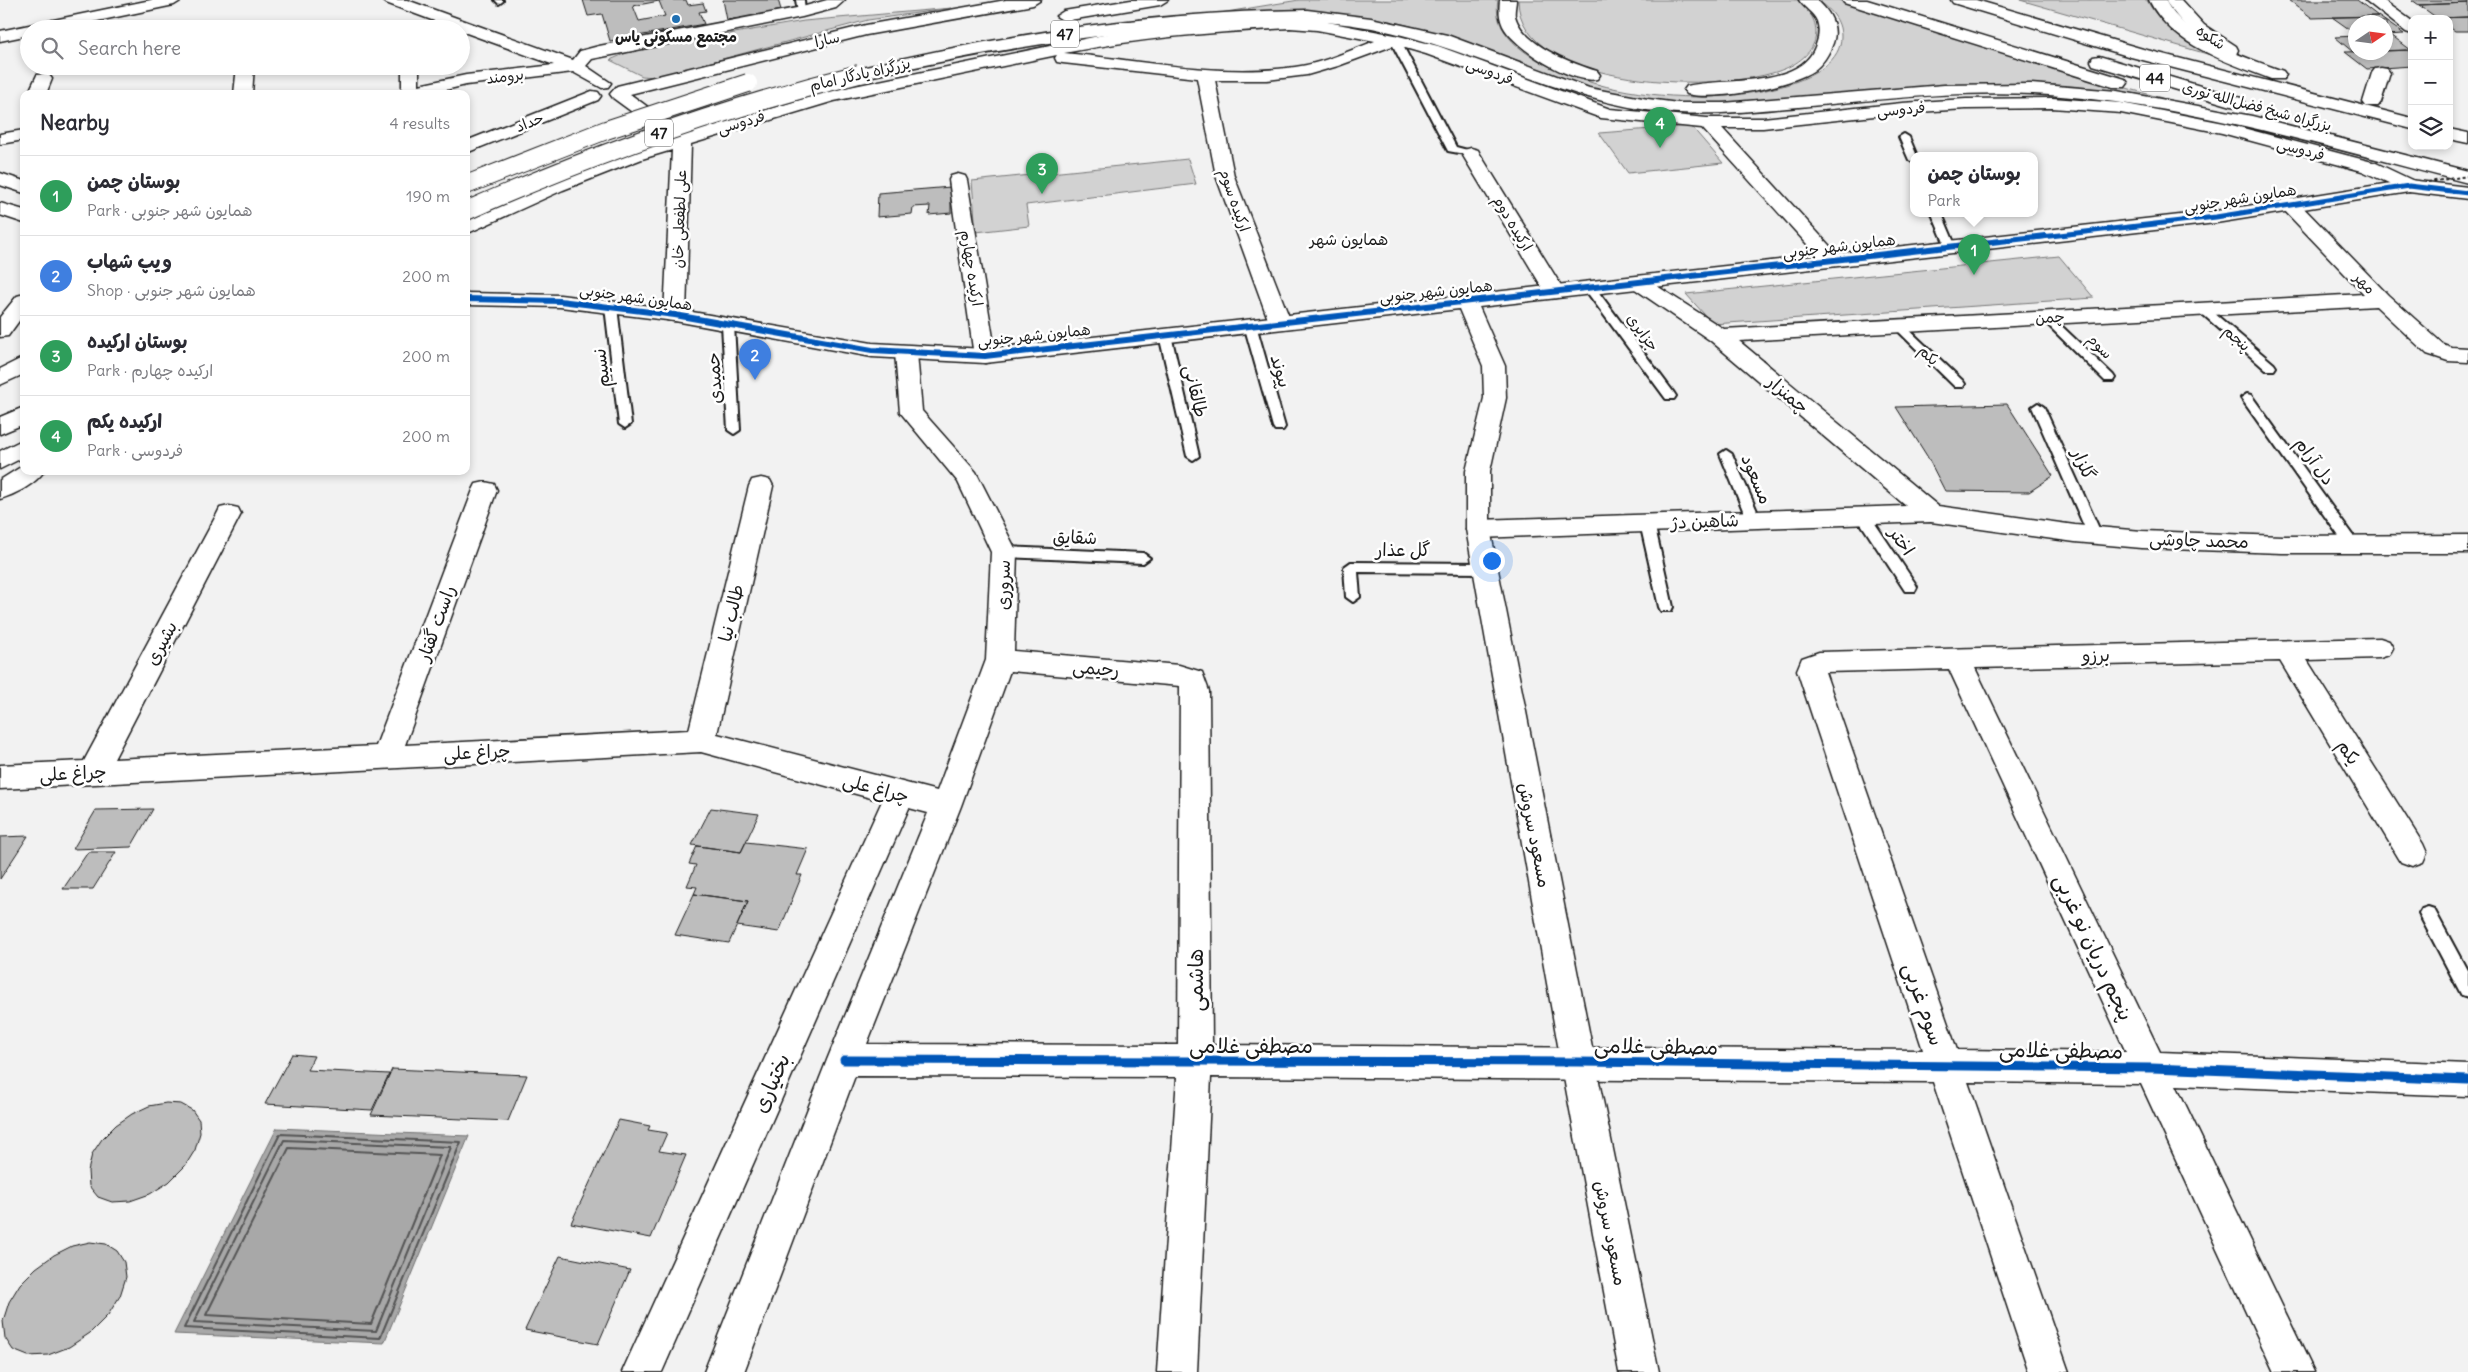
<!DOCTYPE html>
<html lang="en">
<head>
<meta charset="utf-8">
<style>
  :root { --surface:#fff; --page:#f7f7f7; --text:#2b2b33; --muted:#7c7c81; --line:#e1e1e2; --accent:#1f6fb2 }
  body { margin:0; font-family:Delius,"Playpen Sans Arabic",sans-serif; background:var(--page); color:var(--text) }
  .controls { position:absolute; right:15px; top:15px; display:grid; overflow:hidden; border-radius:10px; box-shadow:0 2px 8px #0003 }
  .controls button { width:45px; height:45px; display:grid; place-items:center; padding:0; border:0; border-bottom:1px solid var(--line); background:var(--surface); color:var(--text); font:25px sans-serif }
  .compass { position:absolute; left:2348px; top:15px; width:45px; height:45px; border-radius:50%; background:var(--surface); box-shadow:0 2px 8px #0003; rotate:77deg }
  .you { position:absolute; left:1491px; top:560px; width:18px; height:18px; margin:-12px; border:4px solid #fff; border-radius:50%; background:#1a73e8; box-shadow:0 0 0 8px #1a73e833 }
  .badge { display:grid; place-items:center; width:32px; height:32px; border-radius:50%; background:var(--accent); color:#fff; font-size:16px; font-weight:700 }
  .pin { position:absolute; translate:-50% -41px; filter:drop-shadow(0 1px 2px #0008) }
  .pin::after { content:''; position:absolute; top:26px; width:18px; height:15px; background:inherit; clip-path:polygon(0 0,100% 0,50% 100%) }
  .popup { position:absolute; left:1910px; top:152px; width:128px; height:65px; box-sizing:border-box; display:grid; place-content:center; border-radius:10px; background:var(--surface); filter:drop-shadow(0 1px 4px #0005); font-size:16px; white-space:nowrap; color:var(--muted) }
  .popup b { font-size:19px; color:var(--text) }
  .popup::after { content:''; position:absolute; left:50%; top:100%; margin-left:-10px; border:10px solid transparent; border-top-color:var(--surface) }
  .list { margin:0; padding:0; list-style:none }
  h2 { display:flex; justify-content:space-between; align-items:center; height:65px; margin:0; padding:0 20px; font-size:21px }
  h2 small { font-size:16px; font-weight:400; color:var(--muted) }
  .list li { display:grid; grid-template-columns:32px 1fr auto; gap:15px; align-items:center; box-sizing:border-box; height:80px; padding:0 20px; border-top:1px solid var(--line) }
  .list b { display:block; font-size:19px; white-space:nowrap }
  .list p { margin:0; font-size:16px; white-space:nowrap; color:var(--muted) }
  .list em { font-size:16px; font-style:normal; color:var(--muted) }
  .icon { flex:none; width:28px; height:28px; fill:none; stroke:currentColor; stroke-width:2; stroke-linecap:round; stroke-linejoin:round }
  .map { position:relative; flex:none; width:2468px; height:1372px; overflow:hidden }
  .search { position:absolute; background:var(--surface); box-shadow:0 2px 8px #0003; left:20px; top:20px; width:450px; height:55px; display:flex; align-items:center; gap:12px; box-sizing:border-box; padding:0 18px; border-radius:28px; color:var(--muted); font-size:19px }
  .panel { position:absolute; background:var(--surface); box-shadow:0 2px 8px #0003; left:20px; top:90px; width:450px; height:385px; border-radius:10px }
  .map>svg:first-child { display:block }
</style>
</head>
<body>
<div class="map">
<svg width="2468" height="1372" viewBox="0 0 2468 1372">
  <rect width="100%" height="100%" fill="#f2f2f2"/>
  <filter id="ink" filterUnits="userSpaceOnUse"><feTurbulence type="fractalNoise" baseFrequency=".02" numOctaves="2"/><feDisplacementMap in="SourceGraphic" scale="10" xChannelSelector="R" yChannelSelector="G"/><feConvolveMatrix kernelMatrix="1 2 1 2 8 2 1 2 1" color-interpolation-filters="sRGB"/></filter>
  <g filter="url(#ink)">
    <path fill="#d2d2d2" stroke="#777" d="M1299 0H1498C1493 27 1514 46 1536 59 1585 88 1647 97 1704 97 1739 97 1842 85 1841 36 1841 20 1830 8 1817 0H1841L2073 73 2201 109C2158 100 2116 90 2072 86 2014 81 1954 85 1896 89 1821 94 1744 111 1670 103 1638 99 1606 94 1576 85 1526 70 1479 45 1429 31 1354 9 1291 10 1214 14Z
      M1518 0H1797C1828 24 1819 55 1784 69 1725 94 1519 90 1518 0Z
      M2020 0H2147C2163 33 2203 47 2235 62Z
      M952 8 868 20 655 77 642 76 610 60 631 51 804 21Z
      M1691 126 1723 163 1628 173 1599 133Z
      M1188 159 1196 184 1026 205 1029 226 976 232 972 181Z
      M2059 256 2094 298 1713 324 1686 294Z"/>
    <path fill="#a8a8a8" stroke="#707070" d="M277 1128 469 1136 384 1343 174 1334Z"/>
    <g fill="none" stroke-linecap="round" stroke-linejoin="round">
      <path stroke="#545454" stroke-width="2" d="M280 1134 461 1142 380 1338 184 1328Z
        M284 1140 451 1147 376 1331 194 1322Z
        M289 1148 440 1155 371 1324 206 1315Z"/>
    </g>
    <path fill="#bdbdbd" stroke="#1c1c1c" fill-rule="evenodd" d="M583 0H686L688 5 703 3 706 11 699 12 704 24 610 41 602 14 588 16ZM659 1 665 16 639 21 633 6Z
      M723 0H778L782 13 727 20Z
      M2289 0H2357L2378 16 2312 18Z
      M2412 0H2468V3L2419 5Z
      M2468 3V17L2437 18 2419 5Z
      M2378 16 2404 34 2386 35V22H2356V34L2332 17Z
      M2468 17V31H2455L2449 27V19L2437 18Z
      M2386 35H2391L2411 50 2386 51Z
      M2356 36V52H2353L2335 37Z
      M2407 50 2412 54V66L2367 69 2345 52Z
      M951 187V213L929 215 930 206 913 207 912 214 877 217 878 193Z
      M2007 404 2053 476 2029 492 1945 491 1927 456 1896 407Z
      M711 808 759 814 741 852 692 845Z
      M153 809 131 847 73 849 96 810Z
      M28 836 0 879V837Z
      M746 842 808 849 797 875H802L779 932 737 926 748 901 694 894 697 887 687 886 696 865 689 864 697 846 741 852Z
      M88 852H116L93 889H63Z
      M694 894 748 901 729 943 675 935Z
      M292 1054 314 1056 307 1070 389 1074 372 1110 265 1104Z
      M392 1069 527 1075 508 1121 371 1115Z
      M166 1103 181 1104 192 1110 199 1120 200 1133 195 1150 185 1166 169 1182 150 1194 130 1201 112 1202 98 1197 89 1186 88 1171 92 1154 102 1139 116 1125 132 1114 149 1106Z
      M619 1120 650 1126 648 1130 667 1133 659 1151 686 1155 651 1238 571 1223Z
      M90 1242 106 1244 117 1251 124 1262 126 1277 120 1296 108 1315 90 1333 69 1347 48 1355 28 1356 13 1350 5 1338 3 1321 9 1302 20 1284 36 1268 54 1255 72 1246Z
      M560 1256 630 1270 598 1344 525 1330Z"/>
    <g fill="none" stroke-linecap="round" stroke-linejoin="round">
      <defs>
        <path id="lane" d="M495 0H503V1L499 4Z
          M796 0H804L805 14 798 12Z
          M1392 38 1400 40 1456 147 1475 152V156L1448 151 1390 40Z
          M1904 134 1909 137 1917 156H1914V163L1909 160 1899 137Z
          M1932 214H1942L1956 247 1955 249H1947L1946 247Z
          M1590 285 1594 286 1674 393 1676 396 1674 399H1666L1584 288Z
          M611 304 617 307 631 424 625 428 619 424 605 307Z
          M2203 306 2207 307 2274 364 2276 367 2274 370H2266L2199 311V307Z
          M2046 314 2050 315 2113 375 2115 378 2113 381H2105L2042 319V315Z
          M728 322 734 325 740 430 734 434 728 430 722 325Z
          M1250 322 1256 325 1285 427 1283 430H1275L1273 427 1244 325Z
          M1899 322 1903 324 1963 381 1965 384 1963 387H1955L1895 328 1893 326Z
          M1165 331 1171 335 1199 456 1193 460 1187 456 1159 335Z
          M2247 394 2251 395 2358 543 2360 546 2358 549H2348L2241 398Z
          M2038 403 2044 407 2102 535 2100 538H2090L2088 535 2032 407Z
          M1726 450 1732 454 1761 520 1759 523H1749L1747 520 1720 454Z
          M1863 511 1868 513 1915 583 1917 587 1915 591H1905L1856 516Z
          M1647 518 1654 523 1673 607 1671 611H1661L1659 607 1640 523Z
          M1004 547 1143 553 1150 558 1143 563 1004 557 997 552Z
          M1351 562 1485 563 1492 568 1485 573 1358 572 1360 597 1353 602 1346 597 1344 567Z
          M2428 907 2434 909 2468 972V998L2462 996 2419 914 2422 909Z"/>
        <path id="street" d="M151 0H182L174 5 59 29H29V35L0 41V31Z
          M384 0H407L573 60 580 51 599 46 802 7 827 0H845L836 8 802 17 592 59 586 66 611 83 608 87 602 88 573 72 466 85 429 94H396L402 89V66H419V85L466 75 554 65 461 31V29H456L386 3Z
          M1006 0H1041L1033 5 866 35 630 94 685 134 830 91 1118 32 1206 23 1290 18 1317 20 1395 35 1438 46 1610 109 1707 118H1763L1902 103 1966 99 2052 98 2121 103 2224 123 2376 163 2416 182 2419 186 2416 190 2409 192 2362 171 2222 133 2121 113 2052 108 1966 109 1902 113 1763 128H1722L1839 256 1842 260 1839 264 1832 266 1825 264 1702 128 1601 118 1426 54 1395 45 1338 66 1307 75 1267 80H1215L1234 176 1291 322 1288 327 1280 328 1272 327 1269 322 1216 176 1197 78 1063 63 1057 62 1055 58 1057 55 834 101 691 144 686 315 683 320 675 321 667 320 664 315 672 150 642 159 563 190 466 234V220C533 190 599 160 669 139L613 98 610 94 617 86 866 25ZM1290 28 1317 30 1375 41C1349 51 1323 63 1295 67 1219 78 1141 60 1064 53 1139 38 1214 32 1290 28Z
          M2165 0H2181L2204 25 2236 46 2238 50 2236 54C2213 59 2176 18 2165 0Z
          M2365 0H2383L2412 21V34L2406 32Z
          M237 66H254L252 94H234Z
          M2381 68 2387 69 2390 73 2381 102 2378 106H2366L2363 102 2372 73 2375 69Z
          M43 74 49 75 52 79 46 94H28L37 75Z
          M24 130V140L0 144V134Z
          M1471 148 1478 150 1480 154 1565 292 1562 296 1555 298 1548 296 1545 292 1462 154 1464 150Z
          M958 174 965 176 967 180 996 356 993 361 985 363 977 361 974 356 949 180 951 176Z
          M2289 198 2296 200 2388 295 2443 344 2451 347 2468 348V362L2448 361 2427 354 2376 306 1739 341 1938 506 2075 525 2142 531 2282 536 2468 535V553H2282L2142 548 2075 542 1931 522 1478 538 1469 535 1466 529 1469 523 1478 520 1906 506 1711 341 1632 287 1629 283 1632 279 1639 277 1646 279 1724 329 2364 294 2282 208 2279 204 2282 200Z
          M24 294V314L8 336 0 337V317L17 296Z
          M906 346 914 348 917 353 922 411 976 472 1017 552 1014 651 1179 665 1202 672 1209 691 1212 1045 1923 1050 1797 670 1802 658 1819 652 2380 638 2389 641 2393 648 2389 655 2380 658 2307 660 2423 844 2427 853 2423 862 2412 866 2401 862 2280 661 1975 668 2160 1052 2468 1064V1096L2176 1085 2314 1372H2274L2141 1084 1968 1082 2069 1372H2029L1933 1082 1211 1077 1197 1372H1157L1177 1077 855 1076 744 1372H704L827 1060 928 813 909 808 662 1372H622L882 801 701 752 0 789V765L84 761 217 514 220 508 229 506 238 508 241 514 114 759 376 746 473 490 476 484 485 482 494 484 497 490 405 745 689 730 749 486 752 480 761 478 770 480 773 486 717 734 937 791 986 660 991 552 958 482 900 412 895 353 898 348ZM1949 669 2126 1052 1957 1050 1825 672ZM1010 671 1180 686 1178 1045 867 1044 961 806Z
          M24 357V374L0 385V369Z
          M24 465V471H44C36 484 14 495 0 499V480Z"/>
        <path id="secondary" d="M592 91 598 92 601 96 598 100 466 153V141Z
          M0 173 24 181V193L0 185Z
          M2409 180 2468 187V199L2409 192 2216 223 1479 307 1505 366 1506 398 1490 471V529L1595 1062 1659 1372H1619L1561 1062 1466 529V471L1484 398 1483 366 1459 309 985 363 872 357 675 321 560 307 466 305V293L560 295 675 309 872 343 985 349 2216 211Z
          M0 203 24 210V223L0 215Z"/>
        <path id="highway" d="M1131 0H1168L1160 5 1064 21 1056 16 1064 11Z
          M1500 0H1516C1516 5 1514 11 1515 16 1523 45 1571 63 1597 71L1600 75 1597 79C1573 85 1514 48 1503 26 1499 17 1499 10 1500 0Z
          M1799 0H1817C1829 11 1839 26 1833 43 1829 54 1823 64 1813 71 1787 87 1717 101 1687 94L1684 90 1687 86C1720 78 1800 88 1815 47 1819 38 1820 30 1817 21 1813 12 1804 8 1799 0Z
          M1842 0H1867L2125 79 2128 83 2125 87H2113L1844 3Z
          M1951 0H1976L2143 49 2412 118V129L2131 57 1953 3Z
          M2149 0H2165C2186 40 2243 56 2283 71L2286 75 2283 79H2271C2227 62 2171 45 2149 0Z
          M1307 10 1371 18 1447 35 1589 88 1648 99 1678 103H1723L1944 85 2031 84 2117 91 2252 116 2468 171V183C2325 147 2182 102 2033 94 1951 90 1869 101 1787 108 1752 111 1716 115 1680 113 1572 108 1477 48 1372 28 1301 15 1230 21 1159 29 1058 39 958 57 859 79L853 78 850 74 853 70C1001 34 1155 12 1307 10Z
          M2099 56 2241 98 2244 102 2241 106 2235 107 2093 65 2091 61 2093 57Z
          M2449 129 2468 133V143L2449 139Z
          M24 407V424L0 434V417Z
          M24 439V457L0 469V451Z"/>
      </defs>
      <use href="#lane" stroke="#1c1c1c" stroke-width="4"/>
      <use href="#street" stroke="#1c1c1c" stroke-width="3"/>
      <use href="#secondary" stroke="#1c1c1c" stroke-width="3"/>
      <use href="#highway" stroke="#1c1c1c" stroke-width="3"/>
      <use href="#lane" fill="#fff" fill-rule="evenodd"/>
      <use href="#street" fill="#fff" fill-rule="evenodd"/>
      <use href="#secondary" fill="#fff" fill-rule="evenodd"/>
      <use href="#highway" fill="#fff" fill-rule="evenodd"/>
      <defs>
        <path id="highway-bridge" d="M466 185 606 130 748 83
          M466 211C594 154 723 108 859 74"/>
      </defs>
      <use href="#highway-bridge" stroke="#1c1c1c" stroke-width="20" stroke-linecap="butt"/>
      <path stroke="#1c1c1c" stroke-width="2" stroke-dasharray="3 2.5" stroke-linecap="butt" d="M2428 182 2468 176"/>
      <use href="#highway-bridge" stroke="#fff" stroke-width="18"/>
      <defs>
        <path id="cycleway-far2" d="M2033 238 2216 217 2409 186 2468 193"/>
        <path id="cycleway-far1" d="M466 299 560 301 675 315 872 350 985 356 2045 236"/>
        <path id="cycleway" d="M844 1060 1578 1062 2152 1068 2468 1080"/>
      </defs>
      <use href="#cycleway-far2" stroke="#fff" stroke-width="7"/>
      <use href="#cycleway-far1" stroke="#fff" stroke-width="9"/>
      <use href="#cycleway" stroke="#fff" stroke-width="12"/>
      <use href="#cycleway-far2" stroke="#0057b8" stroke-width="5"/>
      <use href="#cycleway-far1" stroke="#0057b8" stroke-width="6"/>
      <use href="#cycleway" stroke="#0057b8" stroke-width="9"/>
    </g>
  </g>
  <circle fill="#1f6fb2" stroke="#fff" stroke-width="2" cx="676" cy="19" r="5"/>
  <g text-anchor="middle" dominant-baseline="central" stroke-width="5" stroke-linejoin="round" paint-order="stroke">
    <g font-size="15" font-weight="bold" fill="#1c1c1c" stroke="#fff">
      <text x="676" y="36">مجتمع مسکونی یاس</text>
    </g>
    <g font-size="15" fill="#1c1c1c" stroke="#fff">
      <text transform="translate(2211 37) rotate(34)">شکوه</text>
      <text transform="translate(827 39) rotate(-13)">سارا</text>
      <text transform="translate(1490 71) rotate(21)">فردوسی</text>
      <text transform="translate(860 74) rotate(-13)">بزرگراه یادگار امام</text>
      <text transform="translate(505 76) rotate(-7)">برومند</text>
      <text transform="translate(2257 106) rotate(15)">بزرگراه شیخ فضل‌الله نوری</text>
      <text transform="translate(1901 109) rotate(-5)">فردوسی</text>
      <text transform="translate(529 122) rotate(-22)">حداد</text>
      <text transform="translate(741 122) rotate(-17)">فردوسی</text>
      <text transform="translate(2301 149) rotate(15)">فردوسی</text>
      <text transform="translate(2240 198) rotate(-9)">همایون‌ شهر جنوبی</text>
      <text transform="translate(1235 200) rotate(71)">ارکیده سوم</text>
      <text transform="translate(679 219) rotate(-88)">علی لطفعلی خان</text>
      <text transform="translate(1513 223) rotate(59)">ارکیده دوم</text>
      <text transform="translate(1839 246) rotate(-7)">همایون‌ شهر جنوبی</text>
      <text transform="translate(972 268) rotate(81)">ارکیده چهارم</text>
      <text transform="translate(2365 283) rotate(46)">مهر</text>
      <text transform="translate(1436 291) rotate(-6)">همایون‌ شهر جنوبی</text>
      <text transform="translate(636 297) rotate(8)">همایون‌ شهر جنوبی</text>
      <text transform="translate(2050 317) rotate(-3)">چمن</text>
      <text transform="translate(1643 332) rotate(53)">جزایری</text>
      <text transform="translate(1034 335) rotate(-6)">همایون‌ شهر جنوبی</text>
      <text transform="translate(2237 338) rotate(41)">پنجم</text>
      <text transform="translate(2100 346) rotate(44)">سوم</text>
      <text transform="translate(1929 355) rotate(44)">یکم</text>
    </g>
    <g fill="#fff" stroke="#606060" stroke-width="1">
      <rect x="1051" y="20.5" width="28" height="27" rx="4"/>
      <rect x="2140" y="64.5" width="30" height="27" rx="4"/>
      <rect x="645" y="119.5" width="28" height="27" rx="4"/>
    </g>
    <g font-size="16" font-weight="bold" fill="#1c1c1c">
      <text x="1065" y="34">47</text>
      <text x="2155" y="78">44</text>
      <text x="659" y="133">47</text>
    </g>
    <g font-size="16" fill="#1c1c1c" stroke="#fff">
      <text x="1349" y="239">همایون شهر</text>
    </g>
    <g font-size="18" fill="#1c1c1c" stroke="#fff">
      <text transform="translate(601 368) rotate(-97)">نسیم</text>
      <text transform="translate(1281 371) rotate(74)">پیوند</text>
      <text transform="translate(714 378) rotate(-93)">حمیدی</text>
      <text transform="translate(1196 391) rotate(77)">طالقانی</text>
      <text transform="translate(1788 394) rotate(40)">چمنزار</text>
      <text transform="translate(2315 461) rotate(54)">دل‌ آرام</text>
      <text transform="translate(2084 464) rotate(66)">گلزار</text>
      <text transform="translate(1757 479) rotate(67)">مسعود</text>
      <text transform="translate(1705 521) rotate(-2)">شاهین دژ</text>
      <text transform="translate(1075 537) rotate(2)">شقایق</text>
      <text transform="translate(2199 540) rotate(2)">محمد چاوشی</text>
      <text transform="translate(1902 541) rotate(56)">اختر</text>
      <text x="1403" y="549">گل عذار</text>
      <text transform="translate(1003 585) rotate(-89)">سروری</text>
      <text transform="translate(731 613) rotate(-77)">طالب‌ نیا</text>
      <text transform="translate(436 623) rotate(-70)">راست گفتار</text>
      <text transform="translate(161 643) rotate(-62)">بشیری</text>
      <text transform="translate(2096 655) rotate(-1)">برزو</text>
      <text transform="translate(1096 668) rotate(5)">رحیمی</text>
      <text transform="translate(477 752) rotate(-3)">چراغ‌ علی</text>
      <text transform="translate(2349 752) rotate(58)">یکم</text>
      <text transform="translate(73 773) rotate(-3)">چراغ‌ علی</text>
      <text transform="translate(876 788) rotate(15)">چراغ‌ علی</text>
      <text transform="translate(1535 835) rotate(79)">مسعود سروش</text>
      <text transform="translate(1611 1233) rotate(79)">مسعود سروش</text>
    </g>
    <g font-size="21" fill="#1c1c1c" stroke="#fff">
      <text transform="translate(2094 947) rotate(65)">پنجم دریان‌ نو غربی</text>
      <text transform="translate(1195 980) rotate(-90)">هاشمی</text>
      <text transform="translate(1924 1004) rotate(71)">سوم غربی</text>
      <text x="1251" y="1045">مصطفی غلامی</text>
      <text transform="translate(1656 1046) rotate(1)">مصطفی غلامی</text>
      <text transform="translate(2061 1050) rotate(1)">مصطفی غلامی</text>
      <text transform="translate(771 1083) rotate(-66)">بختیاری</text>
    </g>
  </g>
</svg>
<div class="controls">
<button>+</button>
<button>−</button>
<button><svg class="icon" aria-label="layers" viewBox="0 0 24 24"><path d="M12 4l9 5-9 5-9-5zM3 14l9 5 9-5"/></svg></button>
</div>
<svg class="compass" viewBox="-18 -18 36 36"><path d="M0-13l5 13h-10z" fill="#e53935"/><path d="M0 13l5-13h-10z" fill="#7c7c81"/></svg>
<div class="you"></div>
<div class="pin badge" style="left:1974px;top:275px;background:#2e9e5b">1</div>
<div class="popup"><b>بوستان چمن</b>Park</div>
<div class="pin badge" style="left:755px;top:380px;background:#3f7fe0">2</div>
<div class="pin badge" style="left:1042px;top:194px;background:#2e9e5b">3</div>
<div class="pin badge" style="left:1660px;top:148px;background:#2e9e5b">4</div>
<div class="search"><svg class="icon" aria-label="search" viewBox="0 0 24 24"><circle cx="10" cy="10" r="6"/><path d="M15 15l6 6"/></svg>Search here</div>
<section class="panel">
<h2>Nearby<small>4 results</small></h2>
<ul class="list">
<li><span class="badge" style="background:#2e9e5b">1</span><div><b>بوستان چمن</b><p>Park · همایون‌ شهر جنوبی</p></div><em>190 m</em></li>
<li><span class="badge" style="background:#3f7fe0">2</span><div><b>ویپ شهاب</b><p>Shop · همایون‌ شهر جنوبی</p></div><em>200 m</em></li>
<li><span class="badge" style="background:#2e9e5b">3</span><div><b>بوستان ارکیده</b><p>Park · ارکیده چهارم</p></div><em>200 m</em></li>
<li><span class="badge" style="background:#2e9e5b">4</span><div><b>ارکیده یکم</b><p>Park · فردوسی</p></div><em>200 m</em></li>
</ul>
</section>
</div>
</body>
</html>
